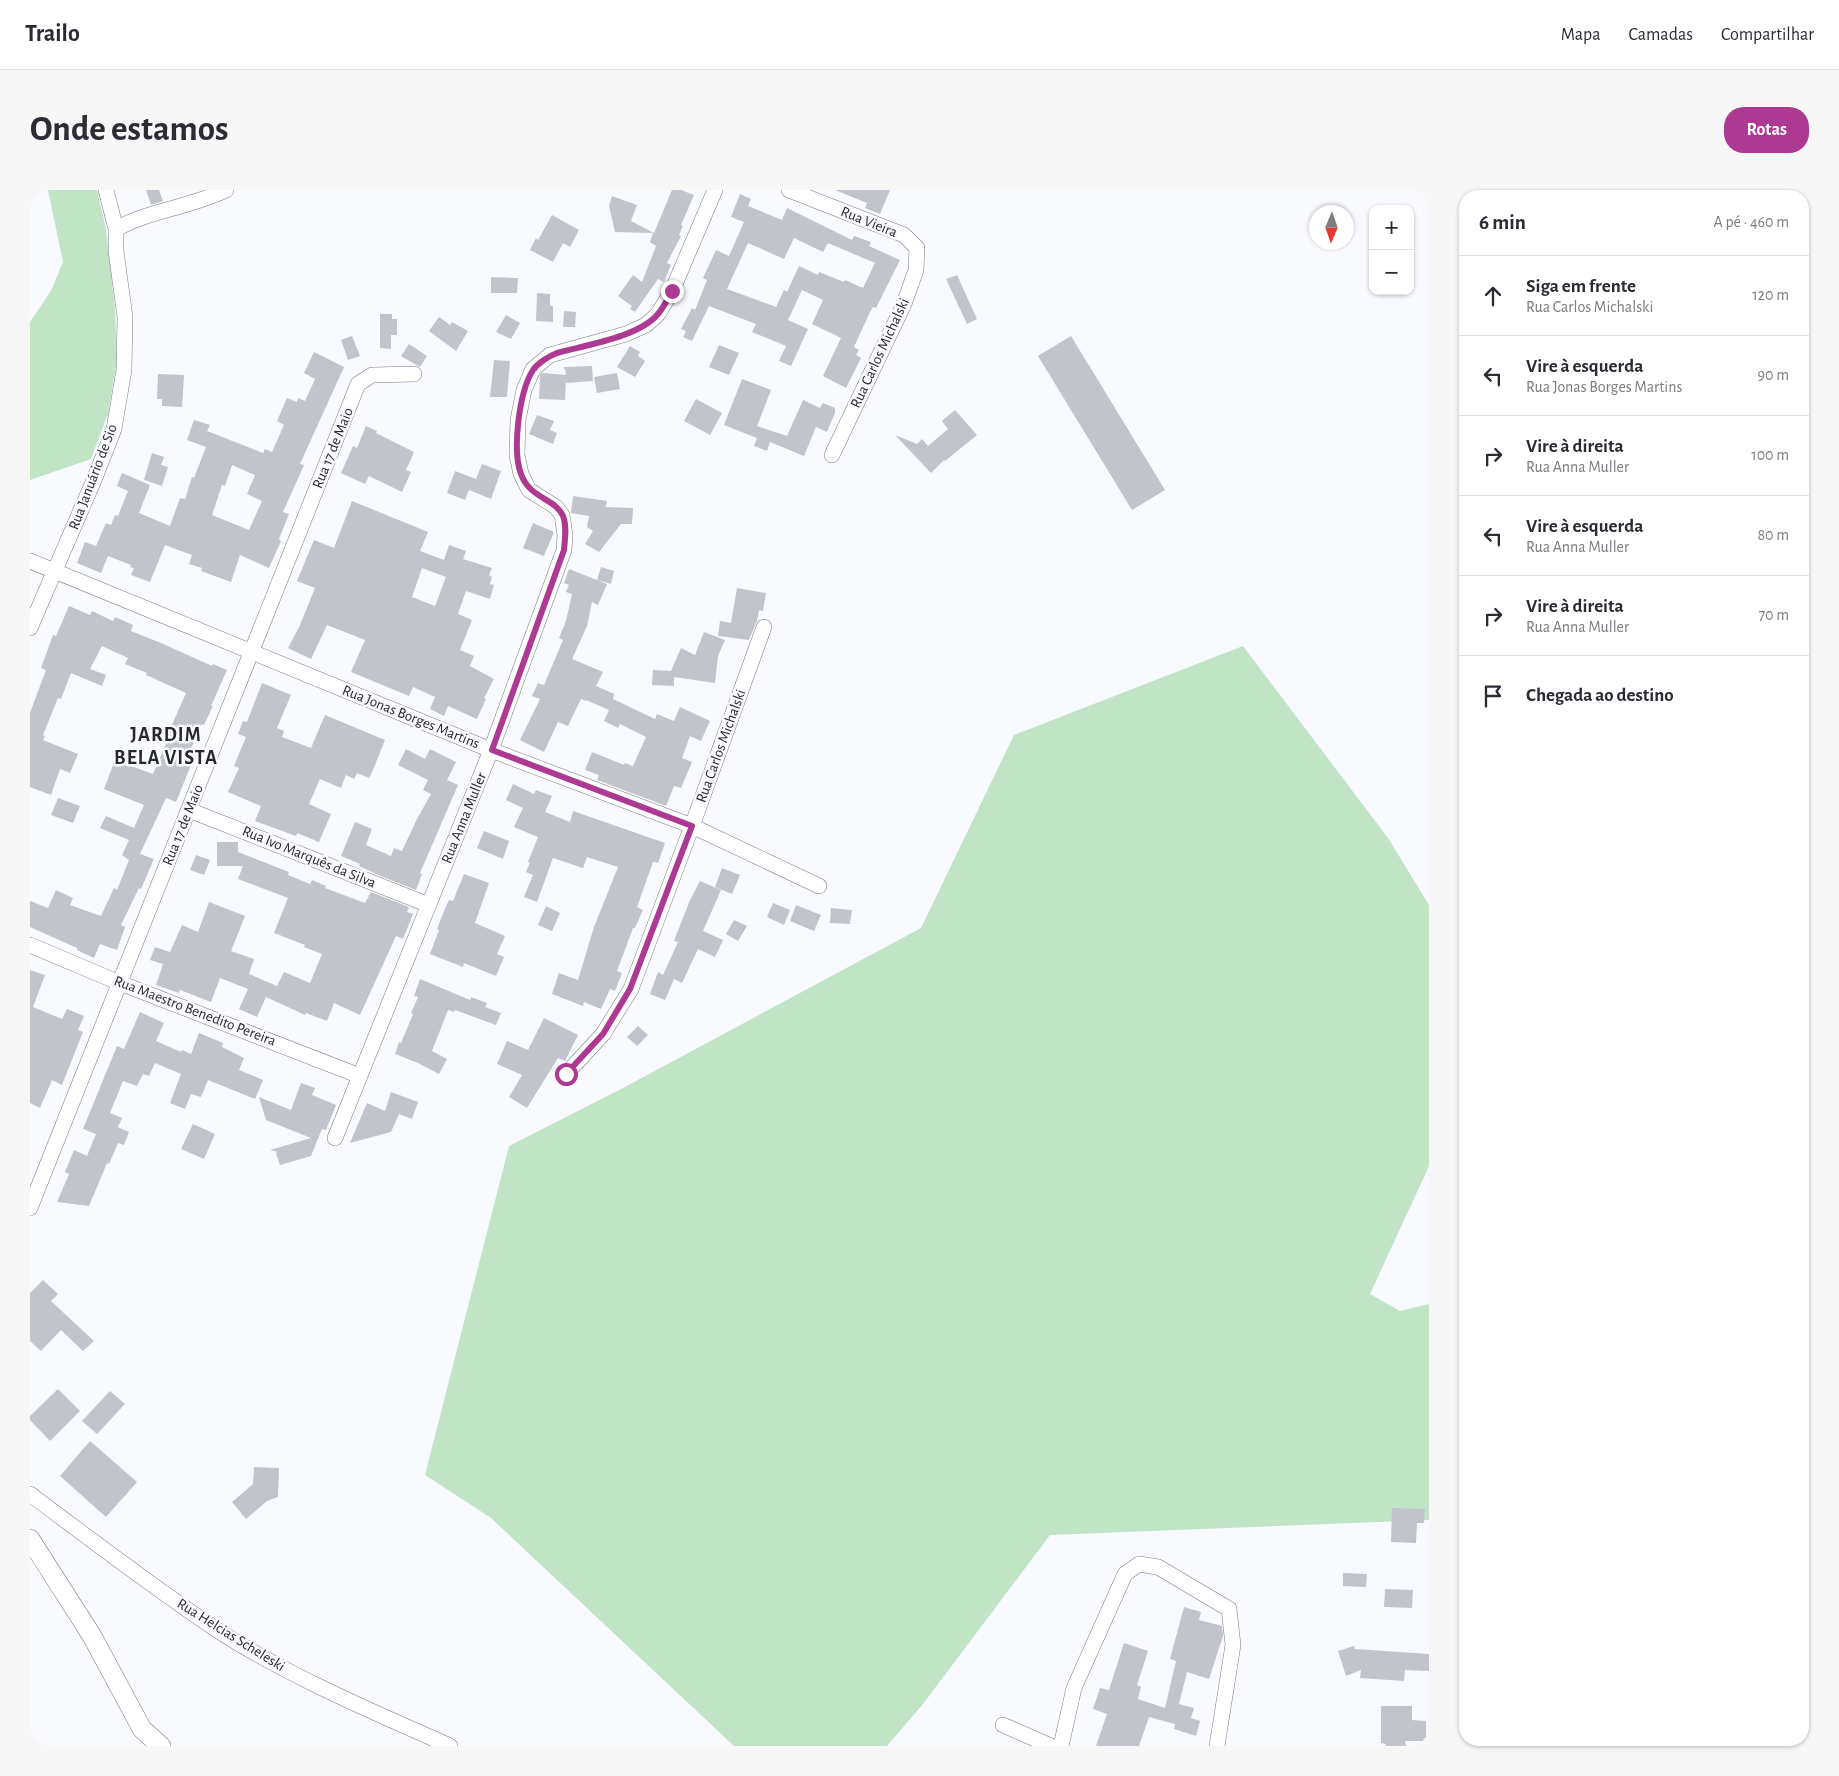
<!DOCTYPE html>
<html lang="pt">
<head>
<meta charset="utf-8">
<style>
  :root { --surface:#fff; --page:#f7f7f7; --text:#2b2b33; --muted:#7c7c81; --line:#e1e1e2; --accent:#ad3992 }
  body { margin:0; font-family:"Alegreya Sans",sans-serif; background:var(--page); color:var(--text) }
  .controls { position:absolute; right:15px; top:15px; display:grid; overflow:hidden; border-radius:10px; box-shadow:0 1px 4px #0004 }
  .controls button { width:45px; height:45px; display:grid; place-items:center; padding:0; border:0; border-bottom:1px solid var(--line); background:var(--surface); color:var(--text); font:25px sans-serif }
  .compass { position:absolute; left:1279px; top:15px; width:45px; height:45px; border-radius:50%; background:var(--surface); box-shadow:0 1px 4px #0004; rotate:182deg }
  .stop { position:absolute; width:15px; height:15px; margin:-11px; border:4px solid #ad3992; border-radius:50%; background:#fff }
  .stop.end { background:#ad3992; border-color:#fff; box-shadow:0 1px 5px #0008 }
  .list { margin:0; padding:0; list-style:none }
  h2 { display:flex; justify-content:space-between; align-items:center; height:65px; margin:0; padding:0 20px; font-size:21px }
  h2 small { font-size:16px; font-weight:400; color:var(--muted) }
  .list li { display:grid; grid-template-columns:32px 1fr auto; gap:15px; align-items:center; box-sizing:border-box; height:80px; padding:0 20px; border-top:1px solid var(--line) }
  .list b { display:block; font-size:19px; white-space:nowrap }
  .list p { margin:0; font-size:16px; white-space:nowrap; color:var(--muted) }
  .list em { font-size:16px; font-style:normal; color:var(--muted) }
  .icon { flex:none; width:28px; height:28px; fill:none; stroke:currentColor; stroke-width:2; stroke-linecap:round; stroke-linejoin:round }
  .map { position:relative; flex:none; width:1399px; height:1556px; overflow:hidden; border-radius:20px }
  header { display:flex; align-items:center; gap:30px; box-sizing:border-box; height:70px; padding:0 25px; background:var(--surface); border-bottom:1px solid var(--line) }
  header strong { font-size:24px }
  nav { display:flex; gap:28px; margin-inline-start:auto; font-size:18px }
  .intro { display:flex; align-items:center; justify-content:space-between; box-sizing:border-box; height:120px; padding:0 30px }
  h1 { margin:0; font-size:35px }
  .button { padding:12px 22px; border-radius:20px; background:var(--accent); color:#fff; font-size:18px; font-weight:700 }
  main { display:flex; gap:30px; padding:0 30px }
  aside { flex:1; background:var(--surface); border-radius:20px; box-shadow:0 1px 4px #0004 }
  .map>svg:first-child { display:block }
</style>
</head>
<body>
<header>
<strong>Trailo</strong>
<nav><a>Mapa</a><a>Camadas</a><a>Compartilhar</a></nav>
</header>
<div class="intro"><h1>Onde estamos</h1><a class="button">Rotas</a></div>
<main>
<div class="map">
<svg width="1399" height="1556" viewBox="0 0 1399 1556">
  <rect width="100%" height="100%" fill="#f9faff"/>
  <path fill="#c1e4c7" d="M18 0H67L76 39 85 118 87 171 78 224 61 269 0 290V132L21 101 33 72Z
    M1213 456 1358 648 1399 715V976L1340 1104 1370 1121 1399 1114V1330L1020 1345 893 1514 857 1556H704L461 1328 395 1285 479 956 593 898 891 738 984 545Z"/>
  <path fill="#c2c4cc" fill-rule="evenodd" d="M116 0H129L133 11 121 15Z
    M642 0H651L664 5 651 35 653 36 649 45 651 46 637 73 641 75 634 92 628 89 605 122 600 119 602 116 588 106 603 85 612 92 626 56 620 52 623 43 585 42 579 16 582 6 607 15 601 31 624 43Z
    M805 0H860L850 24 835 18 837 13Z
    M710 4 721 9 718 16 752 30 757 18 822 50 824 46 841 52 839 56 870 70 846 118 843 117 840 122 824 157 829 160 826 165 831 168 816 198 793 186 811 148 782 134 793 110 772 100 758 130 778 139 761 176 749 171 756 156 722 142 726 134 679 116 662 151 653 147 656 141 651 139 662 118 665 120 677 90 673 88 686 60 699 66 714 32 701 27ZM764 48 793 62 798 53 845 73 833 98 815 90 814 92 789 82 788 85 769 76 757 102 754 100 746 117 697 99 718 53 754 69Z
    M522 25 549 40 540 57 533 53 523 72 500 60 506 48 508 50Z
    M927 85 947 129 937 134 916 89Z
    M461 87 488 88 487 103H461Z
    M507 103 520 104V116H523V132L506 131Z
    M534 121 546 122 545 137H533Z
    M350 124H362V129H367V145H361V159L350 158Z
    M476 125 490 133 481 149 466 142Z
    M409 127 420 135 422 132 438 141 426 161 399 141Z
    M322 146 330 166 318 170 311 150Z
    M1041 146 1135 300 1102 320 1008 166Z
    M379 154 397 166 390 177 371 166Z
    M689 155 709 163 699 185 679 177Z
    M600 156 610 162 608 166 615 171 605 187 587 177Z
    M284 162 314 177 270 274 274 275 253 322 259 324 249 349 251 351 239 378 210 365 201 392 171 381 172 378 159 374 162 365 135 355 120 392 101 385 104 378 100 377 101 375 78 366 71 383 47 373 55 352 66 356 76 333 81 335 85 325 88 326 98 301 87 296 92 283 120 295 109 323 140 336 150 308 155 309 162 287 164 288 176 257 157 250 164 230 180 235 177 241 233 263 235 259 242 262 254 235 247 231 257 208 267 212 268 208 275 211 285 189 274 183ZM202 275 225 285 217 304 232 311 219 340 182 325 192 295 195 296Z
    M464 170 480 171 477 207H460Z
    M562 176 563 191 536 193V188L535 210 509 209 510 185 512 183 536 185 535 179 533 178 535 177Z
    M587 183 590 199 567 203 564 187Z
    M128 184 154 185 152 217 132 216V209H127Z
    M712 189 741 200 727 236 757 246 773 210 790 218 793 213 805 218V223L797 242 786 237 774 266 740 252 737 261 724 256 727 248 694 235Z
    M666 209 692 223 680 245 654 231Z
    M925 220 947 245 915 271 914 270 901 283 865 245 887 254 892 249 898 256 918 239 912 231Z
    M507 225 524 231 520 240 527 243 523 254 499 244Z
    M336 236 347 241 346 243 384 262 376 280 381 282 372 302 339 286 335 294 311 283 323 256 327 258Z
    M122 263 134 267 131 275 138 277 132 296 114 290Z
    M452 274 471 281 461 309 439 300 435 310 417 303 425 281 446 289Z
    M543 306 577 311 576 317 603 318 602 334H591L569 362 555 354 563 341 557 337 559 326 541 323Z
    M322 311 398 342 390 361 414 370 419 355 436 361 433 369 462 378 459 385 462 387 460 394 464 395 460 409 436 401 428 424 442 430 430 460 444 466 440 476 464 489 454 508 456 509 447 529 418 516 414 526 400 519 405 507 383 497 379 506 321 482 335 450 297 435 281 469 258 458 270 435 285 398 267 391 284 350 304 358ZM392 378 416 387 405 416 382 407Z
    M503 333 524 342 514 366 493 358Z
    M571 377 584 381 581 394 567 390Z
    M539 379 577 394 568 415 562 412 557 436 542 469 573 482 566 496 584 504 583 509 625 529 627 524 644 531 650 517 680 531 671 551 660 546 652 568 662 572 651 598 644 596 636 616 567 590 569 585 555 580 562 562 594 575 595 573 603 576 616 547 590 534 588 538 574 531 579 520 556 510V511L551 509 538 536 528 532 514 562 490 550 510 509 502 506 508 493 514 495 533 450 529 448 536 431 542 404 536 402 539 395 534 393Z
    M707 398 736 403 733 421 729 420 727 431 719 450 688 446 690 431 701 433Z
    M39 416 60 425 62 421 83 431 85 427 103 435 101 441 131 453 182 476 183 474 197 480 181 516H183L174 535 172 534 155 572 161 575 146 612 136 608 110 664 124 669 111 699 109 698 91 735 95 737 87 760 70 754 64 768 47 760V758L0 737V711L18 718 26 700 43 708 40 715 71 726 84 698 87 700 99 670 92 665 99 650 70 638 76 626 104 638 114 615 74 599 85 570 123 584 136 554 134 553 156 503 116 485 117 483 95 474 98 468 72 456 60 479 76 485 72 496 41 483 31 509 28 508 13 545 15 546 13 550 48 564 40 583 30 579 21 605 0 597V523L16 480 11 478 23 445 26 446Z
    M674 442 695 450 688 466 685 493 644 487V496L622 495 623 480 641 481 651 458 665 465Z
    M232 493 261 505 247 538 254 541 252 547 281 558 295 525 355 550 340 587 339 586V588L327 583 324 589 316 585 311 598 290 589 279 614 301 624 289 652 267 643 266 646 225 631 231 616 198 602 209 578 204 576 216 547 208 544 213 531 217 532Z
    M376 559 395 569 400 559 426 572 417 590 428 595 390 683 392 684 386 700 348 685 329 676 330 674 311 666 325 632 342 639 336 655 361 666 364 658 372 661 387 629 401 604 393 600 398 590 368 575Z
    M483 594 504 604 506 600 522 606 515 622 540 632 543 621 635 653 628 673 623 672 607 717 613 720 605 738H603L587 781 592 783 585 801 580 799 571 819 554 812 553 816 522 804 529 783 548 790 564 737 588 677 557 667 553 678 523 668 507 712 494 707 503 685 496 682 500 672H498L508 647 484 637 493 618 476 610Z
    M28 608 50 616 43 633 21 625Z
    M454 641 479 651 473 669 447 658Z
    M187 652H208V662L259 682 258 685 280 694 282 690 296 696 295 698 335 713 341 702 379 717 377 722 383 724 373 749 366 746 330 825 304 813 297 831 276 823 275 825 236 807 227 827 209 819 218 799 190 788 181 812 150 800 149 803 126 795 133 774 120 770 125 757 140 762 152 735 168 742 179 712 215 726 201 761 224 769 219 784 247 796 254 782 280 793 292 764 274 757 275 755 244 743 258 708 208 689 213 676H187Z
    M166 665 180 670 174 685 160 680Z
    M692 678 710 685 702 704 685 697Z
    M434 684 459 693 445 733 475 746 467 764 474 767 466 786 434 773 433 777 400 764 409 740 407 739 412 726 419 710 423 711Z
    M670 691 691 700 673 741 693 750 685 767 668 759 652 793 644 789 635 810 620 804 628 782 633 785 648 752 644 751 660 710Z
    M743 713 760 720 754 735 737 727Z
    M766 715 791 725 784 741 760 731Z
    M516 716 530 723 522 741 508 735Z
    M801 718 822 720 820 734 800 733Z
    M704 730 717 736 708 751 696 744Z
    M0 780 15 785 3 817 32 829 37 819 54 826 48 840 53 842 32 895 22 890 10 918 0 913Z
    M390 789 440 810 441 807 457 813 455 817 471 823 466 835 425 820 424 822 418 820 402 861 417 869 409 884 388 873 365 864 369 852 371 853 383 824 381 823 388 807 384 806Z
    M110 822 134 833 126 851 151 862 152 860 161 864 169 843 193 853 192 857 214 868 209 880 233 890 225 909 178 890 171 907 161 904 155 919 140 913 151 884 125 873 119 886 113 884 107 896 93 891 80 923 92 928 88 937 99 942 94 955 88 953 79 974 77 973 59 1016 27 1012 39 984 35 982 44 960 57 966 66 944 53 939 87 856 94 859Z
    M514 828 548 845 535 871 528 868 497 918 479 907 492 885 467 874 477 851 498 860Z
    M608 836 618 845 607 856 597 847Z
    M271 893 285 898 282 905 306 915 296 940 292 939 281 966 250 975 246 963 248 962 240 960 281 948 236 930 229 907 261 920Z
    M361 902 388 912 382 929 369 924 361 942 320 953 337 913 355 921Z
    M163 934 185 944 174 969 151 959Z
    M13 1090 28 1104 21 1111 64 1151 53 1161 31 1140 11 1161 0 1151V1103Z
    M28 1199 50 1221 20 1251 0 1230V1226Z
    M80 1201 95 1214 67 1244 52 1231Z
    M60 1251 107 1292 76 1327 30 1286Z
    M224 1277 249 1278 248 1307 237 1311 216 1329 202 1312 223 1294Z
    M1362 1318 1395 1319 1394 1333H1387L1386 1353 1361 1352Z
    M1313 1383 1337 1384 1336 1397 1313 1396Z
    M1355 1399 1383 1400 1382 1418 1354 1417Z
    M1154 1417 1171 1422 1169 1430 1192 1436 1193 1446 1179 1489 1157 1482 1149 1514 1164 1518 1161 1528 1170 1531 1166 1546 1144 1539 1145 1534 1119 1527 1109 1556H1066L1077 1524 1063 1519 1070 1498 1079 1500 1094 1453 1118 1461 1107 1495 1111 1497 1108 1509 1135 1518 1146 1471 1140 1469Z
    M1324 1456 1325 1459 1399 1464V1481L1375 1480 1374 1491 1330 1488 1331 1480 1316 1486 1308 1461Z
    M1351 1516H1382V1530L1396 1531V1551H1375L1376 1556H1356V1554L1351 1553Z"/>
  <g fill="none" stroke-linecap="round" stroke-linejoin="round">
    <defs>
      <path id="minor" d="M759 0 874 45 887 58 886 80 874 114 802 265
        M86 39C120 20 161 17 196 0
        M0 371 461 560 662 636 789 696
        M0 438 64 290 84 239 94 180 95 127 86 61V39L76 0
        M159 620 399 715
        M0 755 90 793 330 886
        M536 884 573 844 601 799 662 636 734 437
        M305 948 461 560 534 360 535 345 532 325 526 317 499 300 491 284 487 265 488 230 494 200 503 179 520 165 596 144 616 135 628 124 642 101 685 0
        M0 1018 328 194 342 185 384 184
        M0 1304C61 1350 123 1397 187 1440 258 1486 343 1522 420 1556
        M973 1535 1021 1556
        M1031 1556 1044 1498 1095 1384 1109 1374 1128 1377 1199 1419 1203 1455 1187 1556"/>
      <path id="major" d="M0 1349 62 1446 112 1539 131 1556"/>
    </defs>
    <use href="#minor" stroke="#7a7c83" stroke-width="16"/>
    <use href="#major" stroke="#7a7c83" stroke-width="20"/>
    <use href="#minor" stroke="#fff" stroke-width="15"/>
    <use href="#major" stroke="#fff" stroke-width="19"/>
  </g>
  <g fill="none" stroke-linecap="round" stroke-linejoin="round">
    <path stroke="#ad3992" stroke-width="6" d="M536 884 573 844 600 799 662 636 462 560 534 360C535 349 537 336 533 326 525 308 500 309 491 284 482 260 489 202 503 180 508 173 519 166 527 163 556 155 609 147 628 124 634 117 638 108 642 101"/>
  </g>
  <g text-anchor="middle" dominant-baseline="central" stroke-width="5" stroke-linejoin="round" paint-order="stroke">
    <g font-size="15" fill="#28292b" stroke="#f9faff">
      <text transform="translate(839 32) rotate(22)">Rua Vieira</text>
      <text transform="translate(850 163) rotate(-65)">Rua Carlos Michalski</text>
      <text transform="translate(303 258) rotate(-68)">Rua 17 de Maio</text>
      <text transform="translate(63 287) rotate(-69)">Rua Januário de Sio</text>
      <text transform="translate(381 527) rotate(22)">Rua Jonas Borges Martins</text>
      <text transform="translate(691 556) rotate(-70)">Rua Carlos Michalski</text>
      <text transform="translate(434 628) rotate(-68)">Rua Anna Muller</text>
      <text transform="translate(153 635) rotate(-68)">Rua 17 de Maio</text>
      <text transform="translate(279 667) rotate(22)">Rua Ivo Marquês da Silva</text>
      <text transform="translate(165 821) rotate(21)">Rua Maestro Benedito Pereira</text>
      <text transform="translate(201 1445) rotate(32)">Rua Helcias Scheleski</text>
    </g>
    <g font-size="20" font-weight="bold" letter-spacing="1" fill="#28292b" stroke="#f9faff">
      <text x="136" y="545">JARDIM<tspan x="136" dy="23">BELA VISTA</tspan></text>
    </g>
  </g>
</svg>
<div class="controls">
<button>+</button>
<button>−</button>
</div>
<svg class="compass" viewBox="-18 -18 36 36"><path d="M0-13l5 13h-10z" fill="#e53935"/><path d="M0 13l5-13h-10z" fill="#7c7c81"/></svg>
<div class="stop" style="left:536px;top:884px"></div>
<div class="stop end" style="left:642px;top:101px"></div>
</div>
<aside>
<h2>6 min<small>A pé · 460 m</small></h2>
<ul class="list">
<li><svg class="icon" aria-label="ahead" viewBox="0 0 24 24"><path d="M12 20V5M6 11l6-6 6 6"/></svg><div><b>Siga em frente</b><p>Rua Carlos Michalski</p></div><em>120 m</em></li>
<li><svg class="icon" aria-label="left" viewBox="0 0 24 24"><path d="M17 20v-9H6M10 6l-5 5 5 5"/></svg><div><b>Vire à esquerda</b><p>Rua Jonas Borges Martins</p></div><em>90 m</em></li>
<li><svg class="icon" aria-label="right" viewBox="0 0 24 24"><path d="M7 20v-9h11M14 6l5 5-5 5"/></svg><div><b>Vire à direita</b><p>Rua Anna Muller</p></div><em>100 m</em></li>
<li><svg class="icon" aria-label="left" viewBox="0 0 24 24"><path d="M17 20v-9H6M10 6l-5 5 5 5"/></svg><div><b>Vire à esquerda</b><p>Rua Anna Muller</p></div><em>80 m</em></li>
<li><svg class="icon" aria-label="right" viewBox="0 0 24 24"><path d="M7 20v-9h11M14 6l5 5-5 5"/></svg><div><b>Vire à direita</b><p>Rua Anna Muller</p></div><em>70 m</em></li>
<li><svg class="icon" aria-label="arrive" viewBox="0 0 24 24"><path d="M6 21V4h12l-3 4 3 4H6"/></svg><div><b>Chegada ao destino</b></div></li>
</ul>
</aside>
</main>
</body>
</html>
